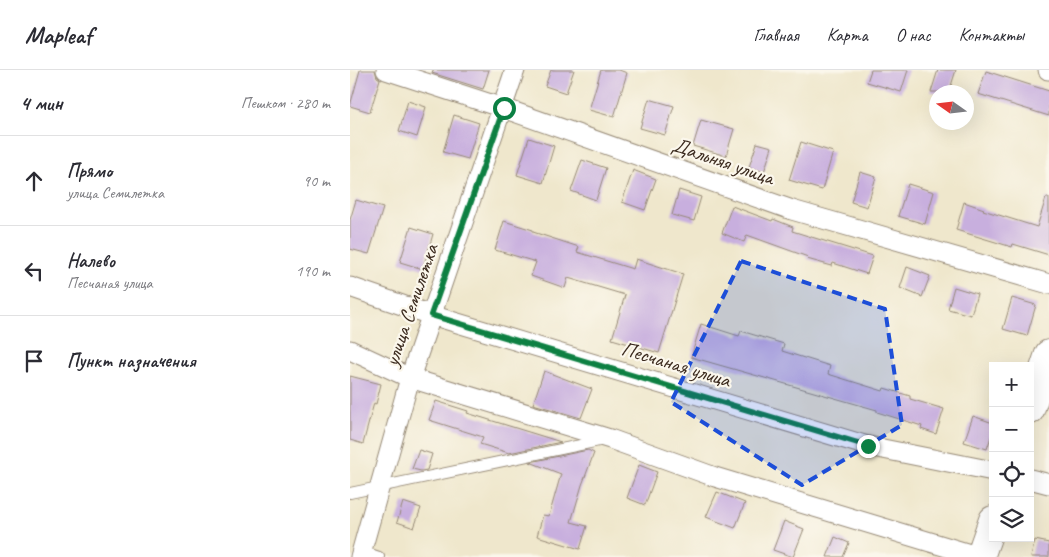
<!DOCTYPE html>
<html lang="ru">
<head>
<meta charset="utf-8">
<style>
  :root { --surface:#fff; --page:#f2f2f3; --text:#2b2b33; --muted:#7c7c81; --line:#e1e1e2 }
  body { margin:0; font-family:Caveat,sans-serif; background:var(--page); color:var(--text) }
  .controls { position:absolute; right:15px; bottom:15px; display:grid; overflow:hidden; border-radius:0px; box-shadow:0 5px 20px #0002 }
  .controls button { width:45px; height:45px; display:grid; place-items:center; padding:0; border:0; border-bottom:1px solid var(--line); background:var(--surface); color:var(--text); font:25px sans-serif }
  .compass { position:absolute; left:579px; top:15px; width:45px; height:45px; border-radius:50%; background:var(--surface); box-shadow:0 5px 20px #0002; rotate:284deg }
  .stop { position:absolute; width:15px; height:15px; margin:-11px; border:4px solid #0b8043; border-radius:50%; background:#fff }
  .stop.end { background:#0b8043; border-color:#fff; box-shadow:0 1px 5px #0008 }
  .list { margin:0; padding:0; list-style:none }
  h2 { display:flex; justify-content:space-between; align-items:center; height:65px; margin:0; padding:0 20px; font-size:21px }
  h2 small { font-size:16px; font-weight:400; color:var(--muted) }
  .list li { display:grid; grid-template-columns:32px 1fr auto; gap:15px; align-items:center; box-sizing:border-box; height:90px; padding:0 20px; border-top:1px solid var(--line) }
  .list b { display:block; font-size:19px; white-space:nowrap }
  .list p { margin:0; font-size:16px; white-space:nowrap; color:var(--muted) }
  .list em { font-size:16px; font-style:normal; color:var(--muted) }
  .icon { flex:none; width:28px; height:28px; fill:none; stroke:currentColor; stroke-width:2; stroke-linecap:round; stroke-linejoin:round }
  .map { position:relative; flex:none; width:699px; height:487px; overflow:hidden }
  header { display:flex; align-items:center; gap:30px; box-sizing:border-box; height:70px; padding:0 25px; background:var(--surface); border-bottom:1px solid var(--line) }
  header strong { font-size:24px }
  nav { display:flex; gap:28px; margin-inline-start:auto; font-size:18px }
  main { display:flex }
  aside { flex:1; background:var(--surface) }
  .map>svg:first-child { display:block }
</style>
</head>
<body>
<header>
<strong>Mapleaf</strong>
<nav><a>Главная</a><a>Карта</a><a>О нас</a><a>Контакты</a></nav>
</header>
<main>
<aside>
<h2>4 мин<small>Пешком · 280 m</small></h2>
<ul class="list">
<li><svg class="icon" aria-label="ahead" viewBox="0 0 24 24"><path d="M12 20V5M6 11l6-6 6 6"/></svg><div><b>Прямо</b><p>улица Семилетка</p></div><em>90 m</em></li>
<li><svg class="icon" aria-label="left" viewBox="0 0 24 24"><path d="M17 20v-9H6M10 6l-5 5 5 5"/></svg><div><b>Налево</b><p>Песчаная улица</p></div><em>190 m</em></li>
<li><svg class="icon" aria-label="arrive" viewBox="0 0 24 24"><path d="M6 21V4h12l-3 4 3 4H6"/></svg><div><b>Пункт назначения</b></div></li>
</ul>
</aside>
<div class="map">
<svg width="699" height="487" viewBox="0 0 699 487">
  <rect width="100%" height="100%" fill="#fbf7ec"/>
  <filter id="ink" filterUnits="userSpaceOnUse"><feTurbulence type="fractalNoise" baseFrequency=".02" numOctaves="2"/><feDisplacementMap in="SourceGraphic" scale="10" xChannelSelector="R" yChannelSelector="G"/><feConvolveMatrix kernelMatrix="1 2 1 2 8 2 1 2 1" color-interpolation-filters="sRGB"/></filter>
  <filter id="wash" filterUnits="userSpaceOnUse"><feTurbulence type="fractalNoise" baseFrequency=".0096" numOctaves="4" result="noise"/><feDisplacementMap in="SourceGraphic" scale="20" xChannelSelector="R" yChannelSelector="G"/><feGaussianBlur stdDeviation="1.12" result="paint"/><feColorMatrix in="noise" values="0 0 0 0 0 0 0 0 0 0 0 0 0 0 0 0 0 1.4 0 .05"/><feComposite in="paint" operator="in"/></filter>
  <g filter="url(#wash)">
    <rect width="100%" height="100%" fill="#efe7cc"/>
    <g id="blocks">
      <path fill="#c8afde" d="M10 0H25L27 7 30 9 20 42 0 36Z
        M83 0H139L133 19 82 3Z
        M201 0H224L216 23 195 16Z
        M251 0H269L277 3 264 47 239 40Z
        M521 0H558L551 22 517 12Z
        M588 0H606L599 22H581Z
        M636 1 699 21V46L628 24Z
        M299 29 324 36 315 65 290 58Z
        M58 31 76 37 67 67 49 61Z
        M104 45 129 53 118 89 93 82Z
        M351 50 384 59 376 86 343 76Z
        M179 68 204 76 193 113 167 105Z
        M451 72 483 82 472 120 439 110Z
        M407 73 422 77 414 102 399 97Z
        M232 90 256 98 246 130 221 121Z
        M283 100 306 109 295 140 272 132Z
        M510 102 526 107 517 137 501 132Z
        M558 114 584 122 575 154 548 146Z
        M329 120 351 127 344 151 322 145Z
        M696 128H699V185L663 174 662 177 606 160 614 132 634 139 633 140 687 157Z
        M6 130 33 138 19 184 0 179V150Z
        M382 136 422 151 423 149 443 157 442 161 523 186 517 204 483 193 482 196 457 189 458 187 397 165 394 172 372 163Z
        M154 151 183 160V162L229 177 227 182 283 199 286 189 333 204 309 283 262 269 275 225 218 208 215 218 181 206 186 192 145 180Z
        M61 157 83 164 73 199 50 192Z
        M557 197 580 206 572 227 550 218Z
        M604 217 627 224 621 245 598 239Z
        M662 228 686 235 677 266 653 259Z
        M351 254 389 266 391 261 434 274 432 281 480 296 478 304 533 321 534 318 560 326V329L594 339 586 364 571 359 572 356 527 342V340L341 287Z
        M194 301 242 319 231 348 183 334Z
        M0 306 31 314 26 334 24 333 13 374 0 370Z
        M86 331 118 341 117 343 211 372 159 383 130 374 133 367 79 350Z
        M623 346 643 353V361L637 379 614 372Z
        M69 380 82 384 77 400 71 401 62 399Z
        M238 380 244 383 232 415 221 452 237 456 230 479 187 466 193 445 199 446 211 404 180 392Z
        M289 395 307 402 295 435 277 428Z
        M367 422 395 433 385 458 356 447Z
        M53 432 71 438 64 458 47 452Z
        M434 451 454 459 443 487 423 480Z
        M485 467 499 473 493 487H477Z
        M685 470 699 473V487H681Z"/>
    </g>
  </g>
  <g filter="url(#ink)">
    <use href="#blocks" fill-opacity="0" stroke="#958875" stroke-width="1"/>
    <g fill="none" stroke-linecap="round" stroke-linejoin="round">
      <defs>
        <path id="service" d="M0 423 254 370
          M11 481 29 487"/>
        <path id="minor" d="M36 0 153 38 442 140 699 214
          M698 0H699
          M0 217 81 245 518 376 643 401
          M0 280 60 308 260 369 365 407 630 487
          M680 409 699 414
          M10 487 60 308 165 0"/>
        <path id="secondary" d="M680 340 699 284
          M630 487 643 450"/>
      </defs>
      <use href="#service" stroke="#958875" stroke-width="12"/>
      <use href="#minor" stroke="#958875" stroke-width="21"/>
      <use href="#secondary" stroke="#958875" stroke-width="30"/>
      <use href="#service" stroke="#fff" stroke-width="10"/>
      <use href="#minor" stroke="#fff" stroke-width="19"/>
      <use href="#secondary" stroke="#fff" stroke-width="28"/>
    </g>
  </g>
  <g fill="none" stroke-linecap="round" stroke-linejoin="round" filter="url(#ink)">
    <path stroke="#0b8043" stroke-width="6" d="M154 38 81 245 518 376"/>
  </g>
  <path fill="#1d4ed8" fill-opacity="0.2" stroke="#1d4ed8" stroke-width="4" stroke-dasharray="10 6" stroke-linejoin="round" d="M391 191 535 239 552 355 452 415 321 332Z"/>
  <g text-anchor="middle" dominant-baseline="central" stroke-width="4.5" stroke-linejoin="round" paint-order="stroke">
    <g font-size="21" fill="#3b2a1e" stroke="#fbf7ec">
      <text transform="translate(373 91) rotate(19)">Дальняя улица</text>
      <text transform="translate(61 235) rotate(-71)">улица Семилетка</text>
      <text transform="translate(326 294) rotate(17)">Песчаная улица</text>
    </g>
  </g>
</svg>
<div class="controls">
<button>+</button>
<button>−</button>
<button><svg class="icon" aria-label="locate" viewBox="0 0 24 24"><circle cx="12" cy="12" r="6"/><path d="M12 2v4M12 18v4M2 12h4M18 12h4"/></svg></button>
<button><svg class="icon" aria-label="layers" viewBox="0 0 24 24"><path d="M12 4l9 5-9 5-9-5zM3 14l9 5 9-5"/></svg></button>
</div>
<svg class="compass" viewBox="-18 -18 36 36"><path d="M0-13l5 13h-10z" fill="#e53935"/><path d="M0 13l5-13h-10z" fill="#7c7c81"/></svg>
<div class="stop" style="left:154px;top:38px"></div>
<div class="stop end" style="left:518px;top:376px"></div>
</div>
</main>
</body>
</html>
